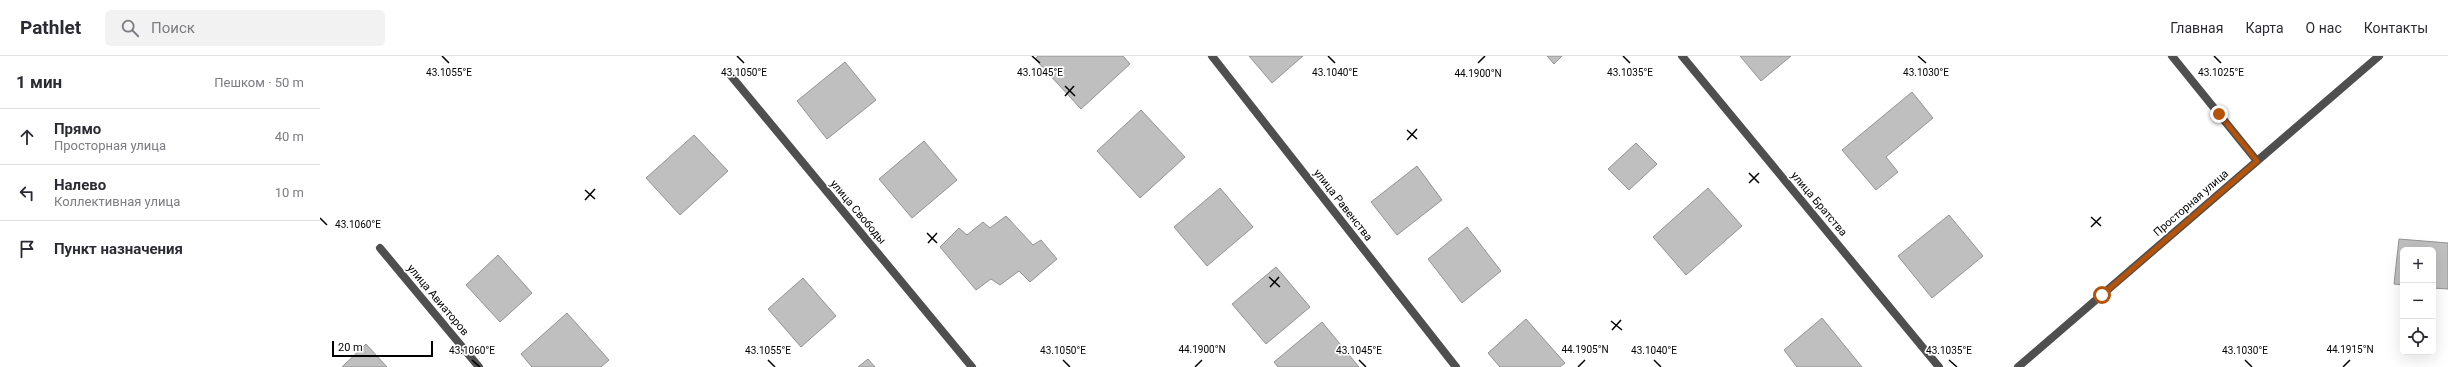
<!DOCTYPE html>
<html lang="ru">
<head>
<meta charset="utf-8">
<style>
  :root { --surface:#fff; --page:#f2f2f3; --text:#2b2b33; --muted:#7c7c81; --line:#e1e1e2 }
  body { margin:0; font-family:Roboto,sans-serif; background:var(--page); color:var(--text) }
  .controls { position:absolute; right:12px; bottom:12px; display:grid; overflow:hidden; border-radius:6px; box-shadow:0 4px 16px #0002 }
  .controls button { width:36px; height:36px; display:grid; place-items:center; padding:0; border:0; border-bottom:1px solid var(--line); background:var(--surface); color:var(--text); font:20px sans-serif }
  .scale { position:absolute; left:12px; bottom:10px; width:101px; box-sizing:border-box; padding-left:4px; border:2px solid #000; border-top:0; font-size:11px; line-height:14px; white-space:nowrap; color:#000; -webkit-text-stroke:3px #fff; paint-order:stroke }
  .stop { position:absolute; width:12px; height:12px; margin:-9px; border:3px solid #b45309; border-radius:50%; background:#fff }
  .stop.end { background:#b45309; border-color:#fff; box-shadow:0 1px 4px #0008 }
  .list { margin:0; padding:0; list-style:none }
  h2 { display:flex; justify-content:space-between; align-items:center; height:52px; margin:0; padding:0 16px; font-size:17px }
  h2 small { font-size:13px; font-weight:400; color:var(--muted) }
  .list li { display:grid; grid-template-columns:26px 1fr auto; gap:12px; align-items:center; box-sizing:border-box; height:56px; padding:0 16px; border-top:1px solid var(--line) }
  .list b { display:block; font-size:15px; white-space:nowrap }
  .list p { margin:0; font-size:13px; white-space:nowrap; color:var(--muted) }
  .list em { font-size:13px; font-style:normal; color:var(--muted) }
  .icon { flex:none; width:22px; height:22px; fill:none; stroke:currentColor; stroke-width:2; stroke-linecap:round; stroke-linejoin:round }
  .map { position:relative; flex:none; width:2128px; height:311px; overflow:hidden }
  header { display:flex; align-items:center; gap:24px; box-sizing:border-box; height:56px; padding:0 20px; background:var(--surface); border-bottom:1px solid var(--line) }
  header strong { font-size:19px }
  nav { display:flex; gap:22px; margin-inline-start:auto; font-size:14px }
  .search { width:280px; height:36px; background:var(--page); display:flex; align-items:center; gap:10px; box-sizing:border-box; padding:0 14px; border-radius:6px; color:var(--muted); font-size:15px }
  main { display:flex }
  aside { flex:1; background:var(--surface) }
  .map>svg:first-child { display:block }
</style>
</head>
<body>
<header>
<strong>Pathlet</strong>
<div class="search"><svg class="icon" aria-label="search" viewBox="0 0 24 24"><circle cx="10" cy="10" r="6"/><path d="M15 15l6 6"/></svg>Поиск</div>
<nav><a>Главная</a><a>Карта</a><a>О нас</a><a>Контакты</a></nav>
</header>
<main>
<aside>
<h2>1 мин<small>Пешком · 50 m</small></h2>
<ul class="list">
<li><svg class="icon" aria-label="ahead" viewBox="0 0 24 24"><path d="M12 20V5M6 11l6-6 6 6"/></svg><div><b>Прямо</b><p>Просторная улица</p></div><em>40 m</em></li>
<li><svg class="icon" aria-label="left" viewBox="0 0 24 24"><path d="M17 20v-9H6M10 6l-5 5 5 5"/></svg><div><b>Налево</b><p>Коллективная улица</p></div><em>10 m</em></li>
<li><svg class="icon" aria-label="arrive" viewBox="0 0 24 24"><path d="M6 21V4h12l-3 4 3 4H6"/></svg><div><b>Пункт назначения</b></div></li>
</ul>
</aside>
<div class="map">
<svg width="2128" height="311" viewBox="0 0 2128 311">
  <rect width="100%" height="100%" fill="#fff"/>
  <path fill="#bfbfbf" stroke="#939393" d="M718 0H803L810 8 761 53 715 3Z
    M929 0H983L952 27Z
    M1227 0H1242L1234 8Z
    M1420 0H1471L1441 25Z
    M525 6 556 44 507 83 477 45Z
    M1592 36 1613 62 1566 101 1578 116 1556 134 1522 94Z
    M821 54 865 101 820 142 777 95Z
    M374 79 408 115 360 159 326 122Z
    M604 85 637 124 592 162 559 123Z
    M1316 87 1337 108 1309 134 1288 113Z
    M1097 110 1122 144 1077 179 1051 146Z
    M900 132 933 171 887 210 854 171Z
    M1388 132 1422 170 1366 219 1333 181Z
    M1629 159 1663 200 1612 242 1578 200Z
    M686 160 713 189 721 184 737 203 710 226 699 215 680 229 671 223 656 234 620 191 639 172 647 179 663 166 670 172Z
    M1147 171 1181 215 1142 247 1108 203Z
    M2079 183 2128 187V233L2113 232V194H2083V229L2074 228Z
    M178 199 212 237 180 266 146 229Z
    M956 211 990 251 946 288 912 248Z
    M483 222 516 260 481 291 448 253Z
    M247 257 289 304 281 311H212L201 298Z
    M1502 262 1542 311H1477L1464 294Z
    M1206 263 1245 307 1240 311H1180L1168 297Z
    M1002 266 1039 311H958L954 306Z
    M46 288 67 311H22Z
    M548 303 555 311H538Z"/>
  <g fill="none" stroke-linecap="round" stroke-linejoin="round">
    <path stroke="#4f4f4f" stroke-width="8" d="M892 0 1136 311
      M1362 0 1619 311
      M1852 0 1937 105
      M407 15 652 311
      M60 192 159 311
      M1698 311 2059 0"/>
  </g>
  <g fill="none" stroke-linecap="round" stroke-linejoin="round">
    <path stroke="#b45309" stroke-width="5" d="M1782 239 1937 105 1899 58"/>
  </g>
  <path fill="none" stroke="#000" stroke-width="1.5" d="M122 0 129 7M417 0 424 7M712 0 720 7M1008 0 1015 7M1303 0 1310 7M1598 0 1606 7M1894 0 1901 7M1158 7 1165 0M745 30 755 40M745 40 754 30M1087 74 1097 83M1087 84 1097 73M1429 117 1439 127M1429 127 1439 117M265 134 275 143M265 144 275 133M1771 161 1781 170M0 162 7 169M1771 171 1781 161M607 177 617 187M608 187 617 177M949 221 960 231M950 231 959 221M1291 265 1302 274M1292 274 1301 264M152 304 160 311M448 304 455 311M743 304 750 311M1039 304 1046 311M1334 304 1341 311M1629 304 1637 311M1925 304 1932 311M875 311 882 304M1258 311 1265 304M2023 311 2030 304"/>
  <g text-anchor="middle" dominant-baseline="central" stroke-width="3.5" stroke-linejoin="round" paint-order="stroke">
    <g font-size="11" fill="#000" stroke="#fff">
      <text transform="translate(1871 147) rotate(-41)">Просторная улица</text>
      <text transform="translate(1499 148) rotate(50)">улица Братства</text>
      <text transform="translate(1023 149) rotate(52)">улица Равенства</text>
      <text transform="translate(538 156) rotate(50)">улица Свободы</text>
      <text transform="translate(118 244) rotate(50)">улица Авиаторов</text>
    </g>
  </g>
  <g font-size="10" text-anchor="middle" fill="#000" stroke="#fff" stroke-width="3.5" stroke-linejoin="round" paint-order="stroke">
    <text x="129" y="20">43.1055°E</text>
    <text x="424" y="20">43.1050°E</text>
    <text x="720" y="20">43.1045°E</text>
    <text x="1015" y="20">43.1040°E</text>
    <text x="1310" y="20">43.1035°E</text>
    <text x="1606" y="20">43.1030°E</text>
    <text x="1901" y="20">43.1025°E</text>
    <text x="1158" y="21">44.1900°N</text>
    <text x="38" y="172">43.1060°E</text>
    <text x="882" y="297">44.1900°N</text>
    <text x="1265" y="297">44.1905°N</text>
    <text x="2030" y="297">44.1915°N</text>
    <text x="152" y="298">43.1060°E</text>
    <text x="448" y="298">43.1055°E</text>
    <text x="743" y="298">43.1050°E</text>
    <text x="1039" y="298">43.1045°E</text>
    <text x="1334" y="298">43.1040°E</text>
    <text x="1629" y="298">43.1035°E</text>
    <text x="1925" y="298">43.1030°E</text>
  </g>
</svg>
<div class="controls">
<button>+</button>
<button>−</button>
<button><svg class="icon" aria-label="locate" viewBox="0 0 24 24"><circle cx="12" cy="12" r="6"/><path d="M12 2v4M12 18v4M2 12h4M18 12h4"/></svg></button>
</div>
<div class="scale">20 m</div>
<div class="stop" style="left:1782px;top:239px"></div>
<div class="stop end" style="left:1899px;top:58px"></div>
</div>
</main>
</body>
</html>
